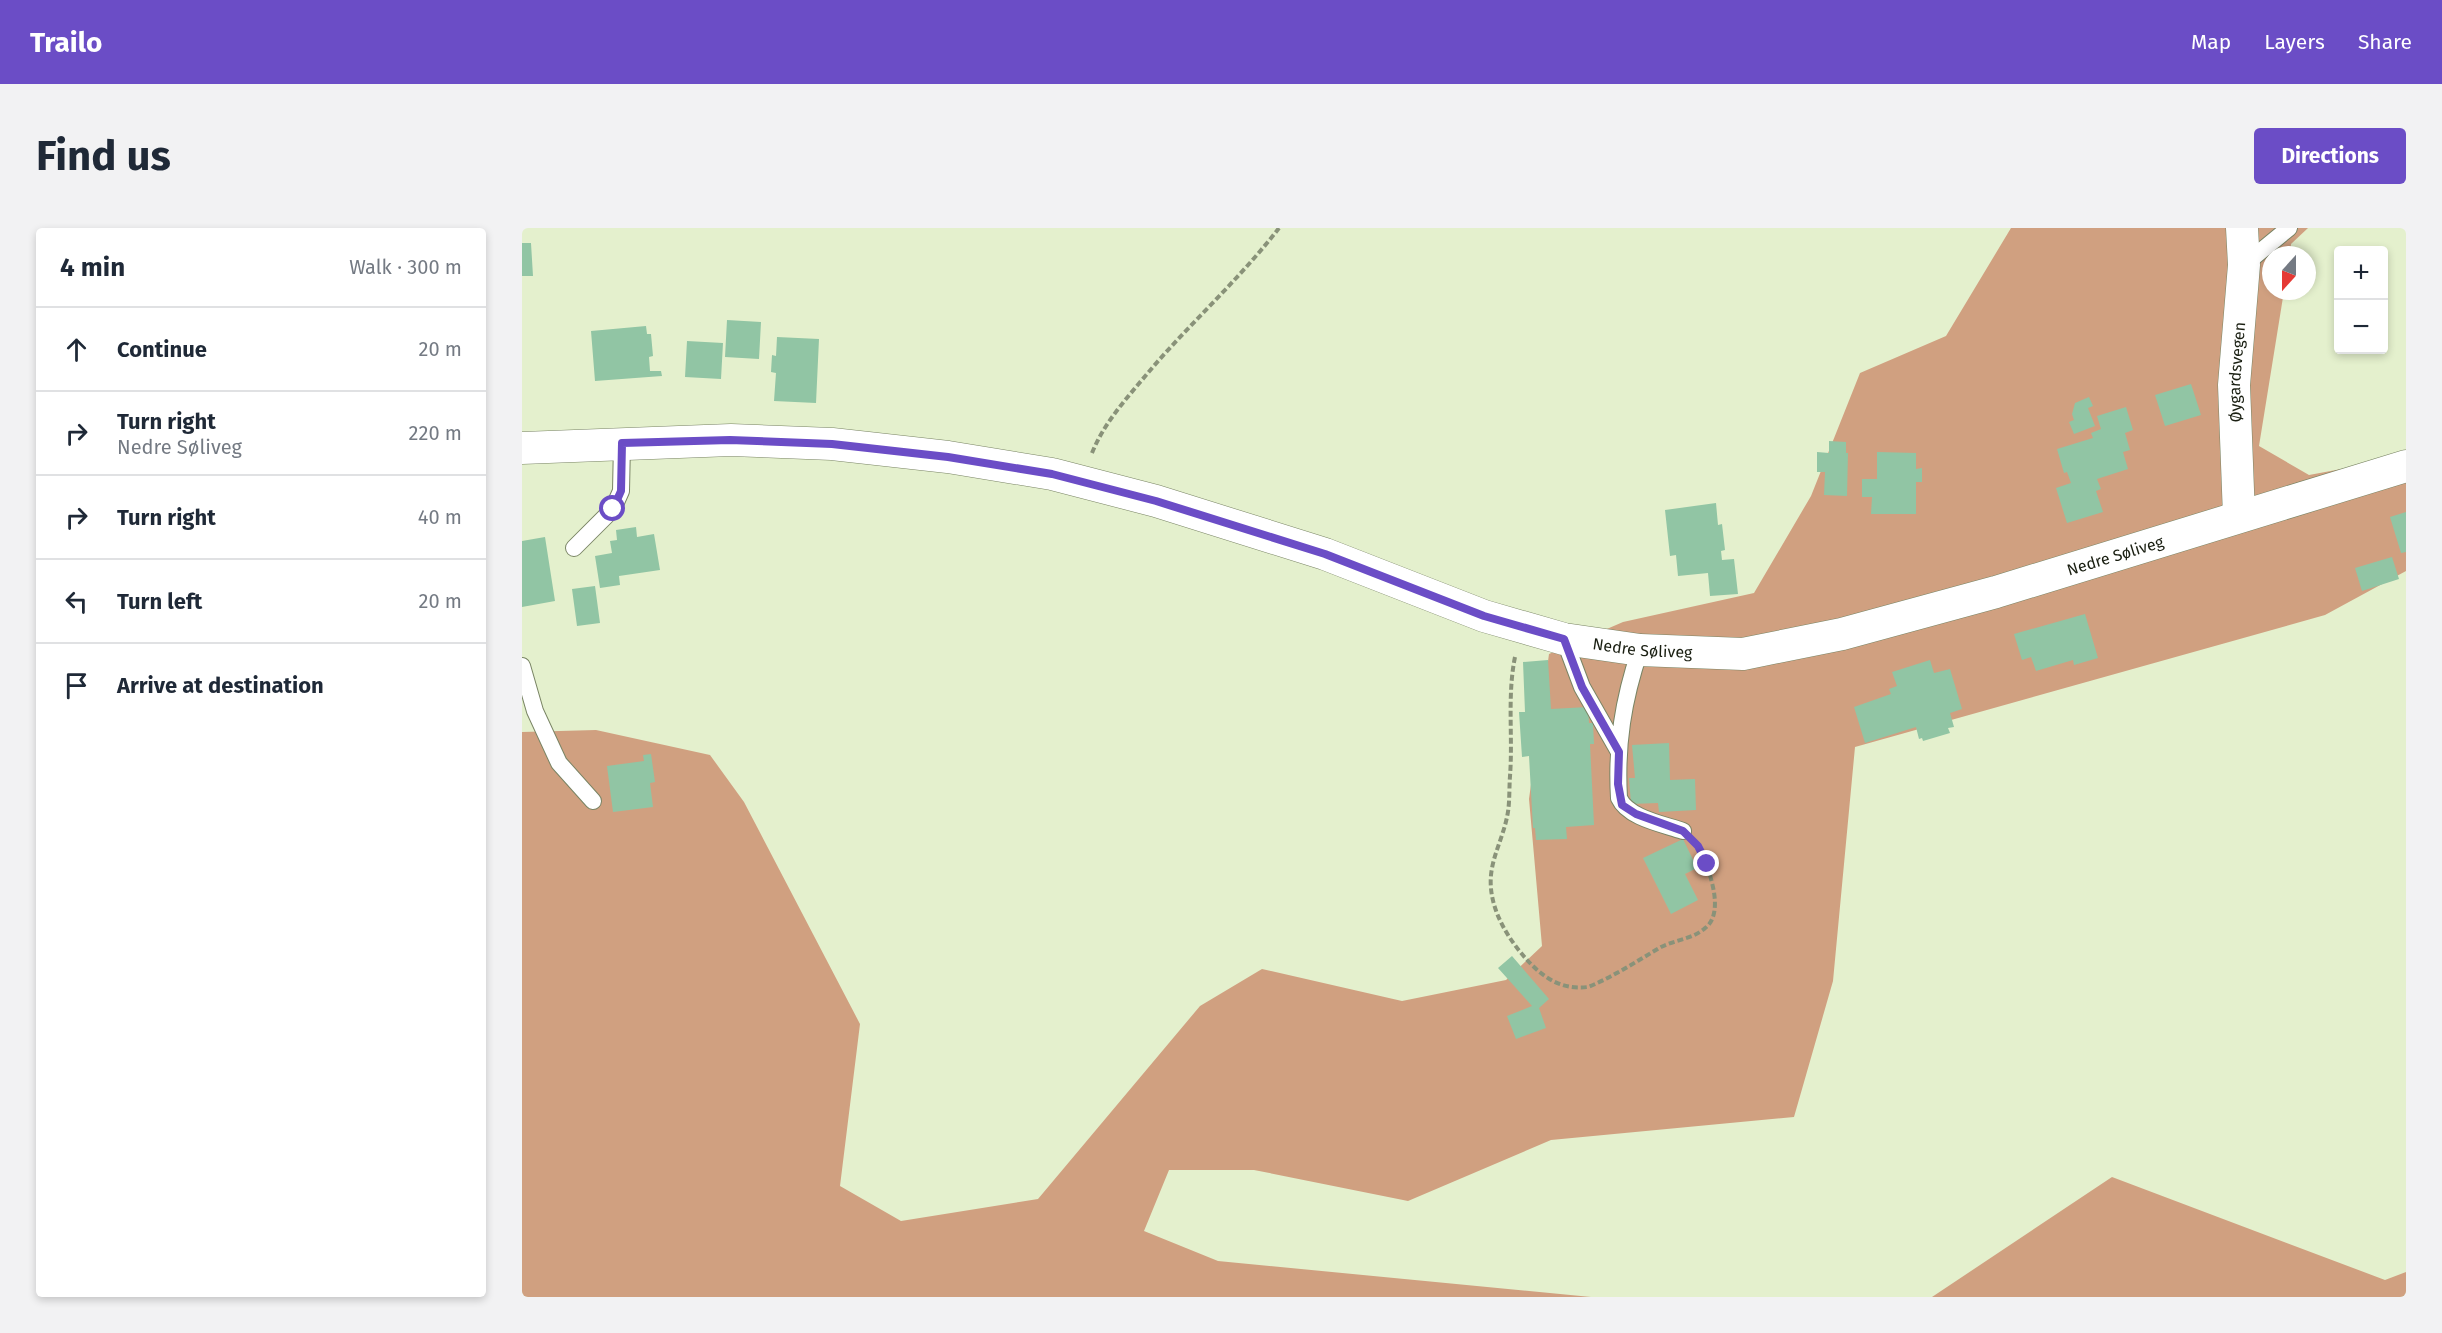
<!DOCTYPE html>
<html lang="en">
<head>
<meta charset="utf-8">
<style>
  :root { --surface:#fff; --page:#f2f2f3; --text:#1f2937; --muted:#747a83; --line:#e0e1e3; --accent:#6b4dc6 }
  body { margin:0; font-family:"Fira Sans",sans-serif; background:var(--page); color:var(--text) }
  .controls { position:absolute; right:18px; top:18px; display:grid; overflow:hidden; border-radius:6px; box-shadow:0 3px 9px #0003 }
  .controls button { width:54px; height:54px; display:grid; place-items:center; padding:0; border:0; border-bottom:2px solid var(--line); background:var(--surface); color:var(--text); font:30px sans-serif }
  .compass { position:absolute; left:1740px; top:18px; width:54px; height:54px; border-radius:50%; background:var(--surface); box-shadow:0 3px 9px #0003; rotate:201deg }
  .stop { position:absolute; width:18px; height:18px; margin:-14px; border:4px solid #6b4dc6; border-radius:50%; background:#fff }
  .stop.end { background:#6b4dc6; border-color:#fff; box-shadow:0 2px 6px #0008 }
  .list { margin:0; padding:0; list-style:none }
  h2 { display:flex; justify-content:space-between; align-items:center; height:78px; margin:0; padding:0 24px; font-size:26px }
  h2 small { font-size:20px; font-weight:400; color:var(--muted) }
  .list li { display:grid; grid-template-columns:39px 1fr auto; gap:18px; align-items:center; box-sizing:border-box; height:84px; padding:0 24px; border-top:2px solid var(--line) }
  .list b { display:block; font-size:22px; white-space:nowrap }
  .list p { margin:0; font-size:20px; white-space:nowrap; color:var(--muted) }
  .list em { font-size:20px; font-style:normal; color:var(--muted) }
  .icon { flex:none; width:33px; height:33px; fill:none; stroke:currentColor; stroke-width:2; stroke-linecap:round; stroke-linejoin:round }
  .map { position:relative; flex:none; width:1884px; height:1069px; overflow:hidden; border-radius:6px }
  header { display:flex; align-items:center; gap:36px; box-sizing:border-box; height:84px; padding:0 30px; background:var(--accent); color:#fff }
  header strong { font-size:28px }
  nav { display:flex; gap:33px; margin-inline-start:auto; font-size:21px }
  .intro { display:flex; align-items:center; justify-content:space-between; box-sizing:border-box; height:144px; padding:0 36px }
  h1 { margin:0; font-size:42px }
  .button { padding:15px 27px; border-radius:6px; background:var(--accent); color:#fff; font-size:21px; font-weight:700 }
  main { display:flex; gap:36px; padding:0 36px }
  aside { flex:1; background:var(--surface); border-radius:6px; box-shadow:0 3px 9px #0003 }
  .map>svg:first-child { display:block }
</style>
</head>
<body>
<header>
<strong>Trailo</strong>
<nav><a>Map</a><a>Layers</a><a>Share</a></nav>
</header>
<div class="intro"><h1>Find us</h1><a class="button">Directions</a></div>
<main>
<aside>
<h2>4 min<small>Walk · 300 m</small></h2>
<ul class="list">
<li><svg class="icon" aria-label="ahead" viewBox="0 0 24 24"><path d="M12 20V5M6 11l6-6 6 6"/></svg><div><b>Continue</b></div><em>20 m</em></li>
<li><svg class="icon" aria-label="right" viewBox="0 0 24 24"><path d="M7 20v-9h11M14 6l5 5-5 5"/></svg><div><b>Turn right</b><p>Nedre Søliveg</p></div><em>220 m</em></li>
<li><svg class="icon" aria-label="right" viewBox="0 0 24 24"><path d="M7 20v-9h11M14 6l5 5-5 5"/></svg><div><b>Turn right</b></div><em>40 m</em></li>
<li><svg class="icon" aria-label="left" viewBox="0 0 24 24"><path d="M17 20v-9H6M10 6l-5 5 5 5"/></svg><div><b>Turn left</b></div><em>20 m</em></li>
<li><svg class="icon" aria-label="arrive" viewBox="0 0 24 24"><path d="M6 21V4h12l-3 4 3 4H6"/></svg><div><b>Arrive at destination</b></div></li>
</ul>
</aside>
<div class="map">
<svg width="1884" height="1069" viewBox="0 0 1884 1069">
  <rect width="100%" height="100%" fill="#e4f0cd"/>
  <path fill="#d0a080" d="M1489 0H1786L1769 16 1768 27H1749V63H1762L1737 218 1787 247 1884 229V343L1803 387 1333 519 1311 753 1272 889 1029 912 886 973 732 942H647L622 1003 696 1033 1069 1069H0V504L74 502 188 527 222 574 338 796 318 958 379 993 516 971 678 778 740 741 880 773 984 752 1020 718 1007 571 1027 426 1101 394 1232 365 1289 268 1338 145 1424 108Z
    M1590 949 1863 1052 1884 1044V1069H1410Z"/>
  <path fill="#91c5a4" d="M0 15H9L11 48H0Z
    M205 92 239 94 237 131 203 129Z
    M124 98 125 106H129L131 128 127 129 128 143H139L140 148 73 153 69 103Z
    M255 109 297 111 294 175 252 173 254 145 249 144 250 127 254 128Z
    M165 113 201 115 199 151 163 149Z
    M1669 156 1679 187 1643 198 1633 167Z
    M1567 169 1571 178 1566 180 1573 198 1552 206 1547 194 1552 192 1550 186 1553 175Z
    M1604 179 1611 202 1603 205 1608 222 1601 224 1606 241 1575 251 1579 261 1574 263 1581 284 1545 295 1534 260 1549 255 1545 244 1542 245 1535 221 1571 210 1569 205 1579 201 1575 188Z
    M1307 213 1324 214V225H1326L1325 268 1302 267 1303 244H1295V224L1307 225Z
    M1355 224 1394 225V241L1400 240V254H1394V286H1349L1350 269H1340V251H1355Z
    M1194 275 1196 297 1200 296 1203 322 1199 323 1200 332 1212 331 1216 366 1188 368 1186 345 1156 348 1154 327 1148 328 1143 282Z
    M1884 284V324L1879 325 1868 289Z
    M114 299 115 309 132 306 138 342 97 348 98 357 78 360 73 328 90 325 88 313 95 312 94 302Z
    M23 309 33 373 0 379V313Z
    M1870 329 1877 351 1840 363 1833 340Z
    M73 358 78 395 55 398 50 361Z
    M1563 386 1576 430 1552 437 1551 432 1514 443 1509 429 1500 432 1492 406Z
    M1026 432 1029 481 1066 479 1067 495H1071L1072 516H1068L1072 597 1044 599 1045 611 1014 612 1013 600H1011L1007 528 1000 529 997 484H1003L1001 434Z
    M1408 432 1412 445 1428 441 1440 481 1428 485 1432 499 1426 500 1428 505 1401 513 1400 510 1397 511 1394 499 1343 515 1332 479 1369 466 1367 461 1375 458 1370 444Z
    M1147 515 1148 552 1173 551 1174 582 1137 584 1136 575 1109 576 1107 550H1113L1110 517Z
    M129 526 133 554 128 555 131 579 91 584 85 538 122 533 121 527Z
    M1161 611 1175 640 1163 646 1176 672 1149 686 1121 630Z
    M990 728 1027 771 1017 780 1024 800 994 811 985 788 1010 778 976 740Z"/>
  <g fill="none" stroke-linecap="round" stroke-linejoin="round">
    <defs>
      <path id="service" d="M1722 37 1767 0
        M52 320 91 281 99 263 100 215
        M1042 411 1060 459 1097 524
        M1118 422C1101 472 1094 517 1097 570 1106 590 1141 596 1161 603
        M0 438 13 483 37 535 71 573"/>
      <g id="minor">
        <path id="s1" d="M0 220 209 212 310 216 426 229 530 246 634 273 803 326 962 388 1042 411 1118 422 1221 426 1320 406 1474 364 1884 238"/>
        <path id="s2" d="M1717 288 1712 157 1722 37 1720 0"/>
      </g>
    </defs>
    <use href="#service" stroke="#798464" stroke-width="18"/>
    <use href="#minor" stroke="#798464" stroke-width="33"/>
    <path stroke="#899279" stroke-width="4" stroke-dasharray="6 3" stroke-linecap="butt" d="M570 225C582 195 604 171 625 146 667 96 717 52 757 0
      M993 429C985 468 991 509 988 548 987 561 988 576 985 589 981 609 971 627 969 647 966 679 985 710 1006 733 1023 751 1040 762 1066 759 1091 749 1115 733 1139 719 1153 712 1170 711 1182 701 1205 685 1186 639 1177 619"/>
    <use href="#service" stroke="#fff" stroke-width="16"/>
    <use href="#minor" stroke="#fff" stroke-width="32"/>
  </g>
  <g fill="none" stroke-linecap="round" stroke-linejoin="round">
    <path stroke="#6b4dc6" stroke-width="8" d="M91 281 99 263 100 215 208 212 310 216 426 229 530 246 634 273 803 326 962 388 1042 411 1060 459 1097 524 1096 556 1100 577 1114 586 1161 603 1176 618 1185 636"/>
  </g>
  <g text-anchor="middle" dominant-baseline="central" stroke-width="4.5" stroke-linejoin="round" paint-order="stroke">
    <g font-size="16" fill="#1a1f12" stroke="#e4f0cd">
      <text stroke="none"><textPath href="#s2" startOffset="144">Øygardsvegen</textPath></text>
      <text stroke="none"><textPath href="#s1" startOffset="1636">Nedre Søliveg</textPath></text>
      <text stroke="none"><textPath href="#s1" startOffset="1150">Nedre Søliveg</textPath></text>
    </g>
  </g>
</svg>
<div class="controls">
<button>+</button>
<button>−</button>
</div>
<svg class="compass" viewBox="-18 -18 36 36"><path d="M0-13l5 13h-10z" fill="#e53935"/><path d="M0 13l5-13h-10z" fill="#747a83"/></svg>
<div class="stop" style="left:91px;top:281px"></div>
<div class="stop end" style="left:1185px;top:636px"></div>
</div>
</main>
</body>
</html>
